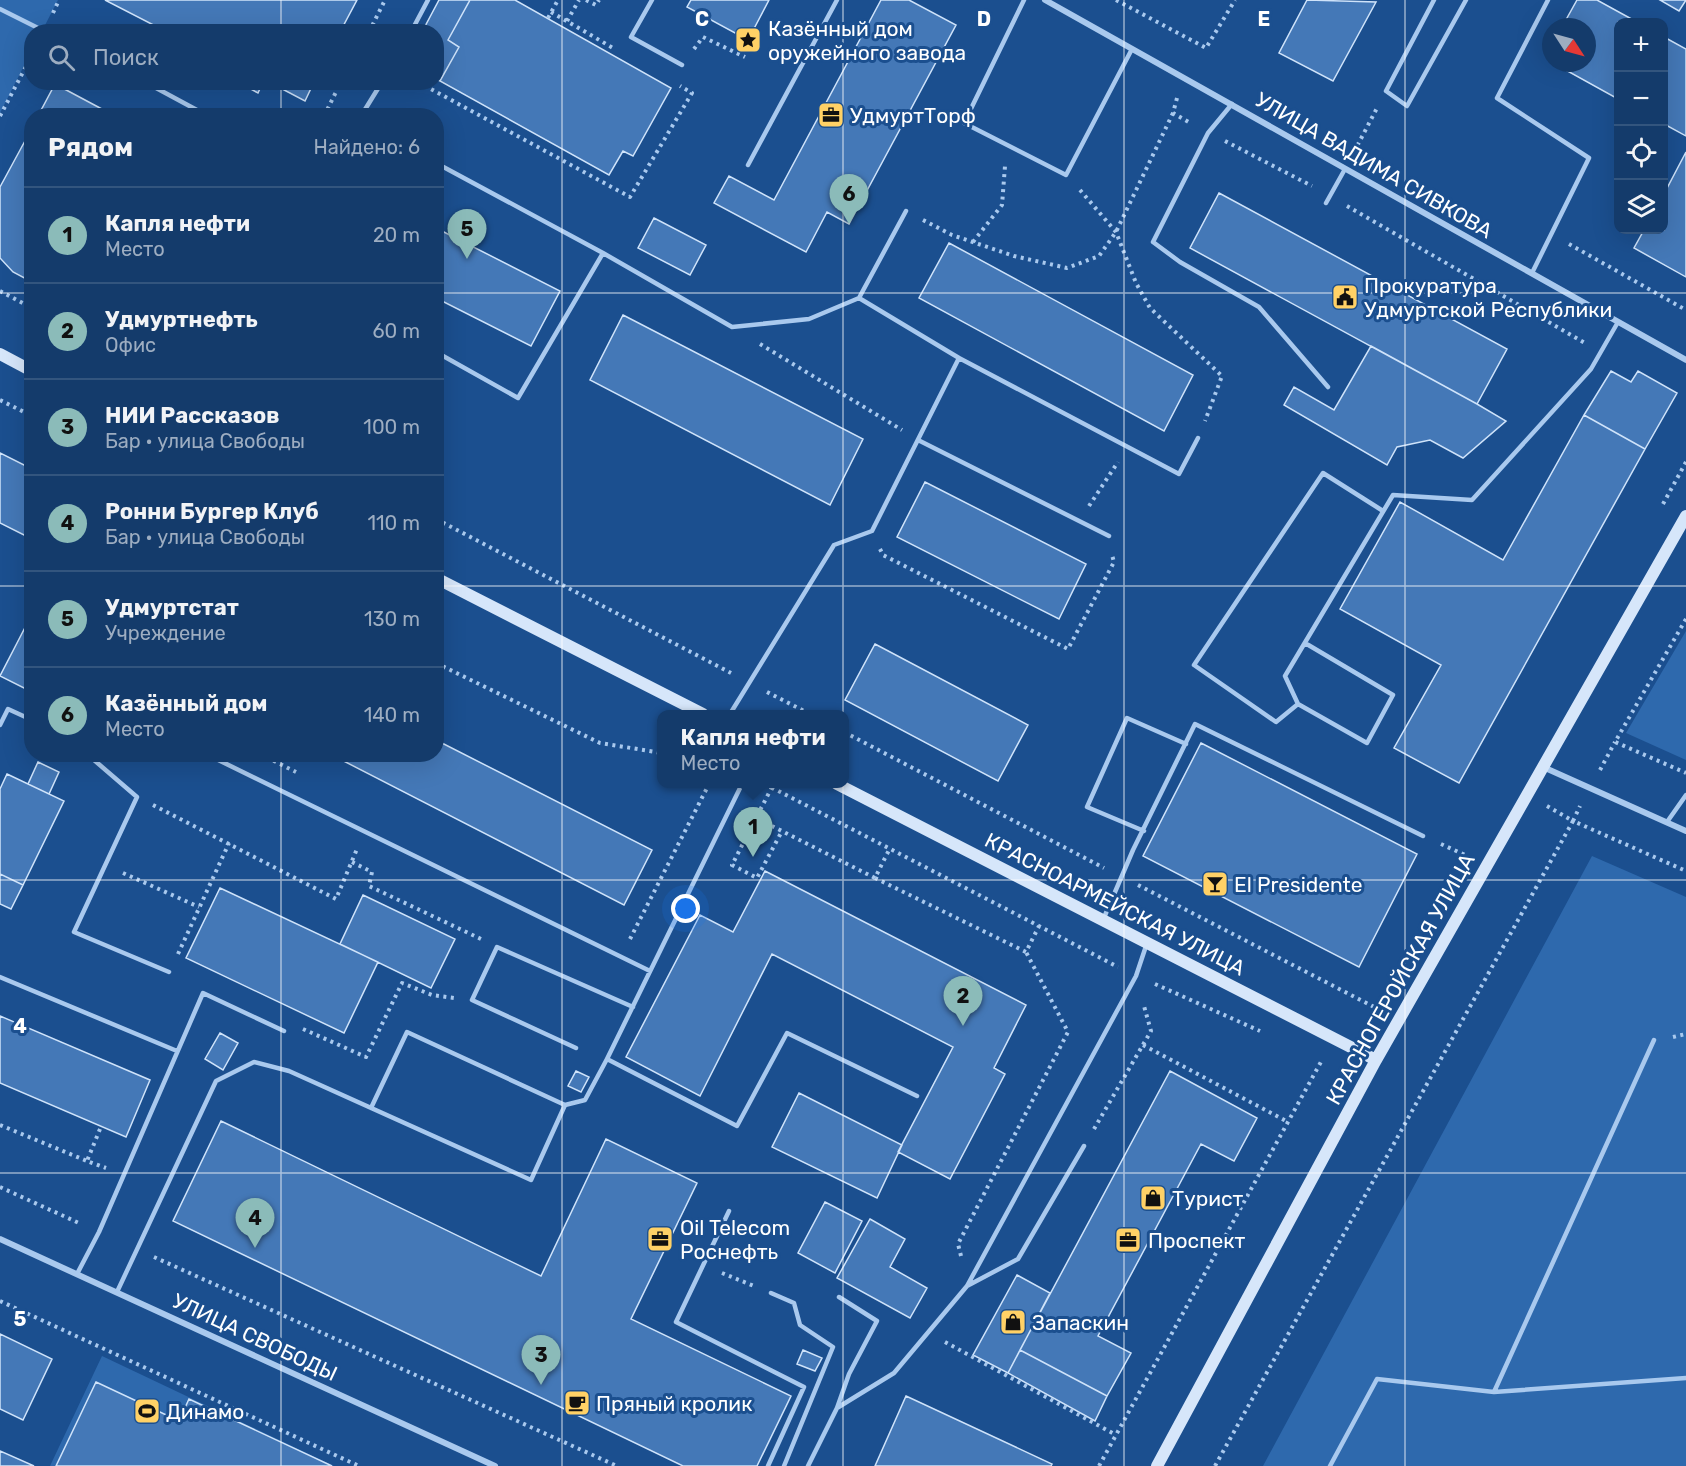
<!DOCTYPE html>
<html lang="ru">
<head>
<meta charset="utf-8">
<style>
  :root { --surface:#143b6b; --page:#214673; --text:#f1f3f6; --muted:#9dadc1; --line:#33557e; --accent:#8bbbb9 }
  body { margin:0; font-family:Rubik,sans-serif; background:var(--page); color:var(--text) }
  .controls { position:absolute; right:18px; top:18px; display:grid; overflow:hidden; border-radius:12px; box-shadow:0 6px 24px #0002 }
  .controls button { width:54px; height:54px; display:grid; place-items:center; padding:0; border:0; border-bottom:2px solid var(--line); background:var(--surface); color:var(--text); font:30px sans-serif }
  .compass { position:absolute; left:1542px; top:18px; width:54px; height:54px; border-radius:50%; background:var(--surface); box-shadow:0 6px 24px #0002; rotate:126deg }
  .you { position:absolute; left:686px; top:909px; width:21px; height:21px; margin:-15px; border:4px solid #fff; border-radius:50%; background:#1a73e8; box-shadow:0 0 0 9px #1a73e833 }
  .badge { display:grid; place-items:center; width:39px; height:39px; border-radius:50%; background:var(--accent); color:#111; font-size:20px; font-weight:700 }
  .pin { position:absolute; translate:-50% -50px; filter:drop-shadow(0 2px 3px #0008) }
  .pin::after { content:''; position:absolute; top:32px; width:21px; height:18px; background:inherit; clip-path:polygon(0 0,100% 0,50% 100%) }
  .popup { position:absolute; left:657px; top:710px; width:192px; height:78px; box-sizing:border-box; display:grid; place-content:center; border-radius:12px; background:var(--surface); filter:drop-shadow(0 2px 4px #0005); font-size:20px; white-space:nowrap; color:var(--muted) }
  .popup b { font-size:22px; color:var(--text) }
  .popup::after { content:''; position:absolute; left:50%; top:100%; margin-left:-12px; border:12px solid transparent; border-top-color:var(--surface) }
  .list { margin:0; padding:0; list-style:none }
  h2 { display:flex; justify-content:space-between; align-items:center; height:78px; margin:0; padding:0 24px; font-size:26px }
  h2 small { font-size:20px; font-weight:400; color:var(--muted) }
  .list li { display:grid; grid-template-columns:39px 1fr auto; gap:18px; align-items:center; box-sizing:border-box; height:96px; padding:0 24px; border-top:2px solid var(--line) }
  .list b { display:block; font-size:22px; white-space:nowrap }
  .list p { margin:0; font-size:20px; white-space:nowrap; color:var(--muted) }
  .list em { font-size:20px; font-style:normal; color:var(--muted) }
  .icon { flex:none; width:33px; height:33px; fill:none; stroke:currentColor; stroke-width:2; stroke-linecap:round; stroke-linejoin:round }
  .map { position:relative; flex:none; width:1686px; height:1466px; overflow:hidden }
  .search { position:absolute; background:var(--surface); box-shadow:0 6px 24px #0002; left:24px; top:24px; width:420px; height:66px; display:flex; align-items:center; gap:15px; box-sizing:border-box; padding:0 21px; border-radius:24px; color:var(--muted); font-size:22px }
  .panel { position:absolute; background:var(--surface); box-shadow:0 6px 24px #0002; left:24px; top:108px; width:420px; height:654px; border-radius:24px }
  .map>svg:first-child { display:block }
</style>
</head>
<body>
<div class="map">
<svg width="1686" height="1466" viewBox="0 0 1686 1466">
  <rect width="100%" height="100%" fill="#1b4f8f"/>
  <path fill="#2e69ad" d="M0 0H58L42 31 32 32 31 52 0 113Z
    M1686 631V760L1626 733Z
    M1592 856 1686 897V1466H1263Z
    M102 1356 334 1466H50Z"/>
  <path fill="#4478b7" stroke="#cfe3fa" stroke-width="1.5" d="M105 0H357L340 32H167Z
    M439 0H470L448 40 459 47 440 81 436 79V32H422Z
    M470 0H515L671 88 633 156 623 151 609 175 440 81 459 47 448 40Z
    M691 0H769L748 40 687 7Z
    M881 0H909L956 25 849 224 827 212 806 252 714 203 729 176 774 200Z
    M1307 0 1376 2 1333 81 1279 53Z
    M1577 0H1597L1637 22H1618V99L1553 63H1587V27H1562Z
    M1660 0H1686L1679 11Z
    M1664 37 1686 49V136L1664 124Z
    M238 82H263L258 93Z
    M269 82H314L305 101Z
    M55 84 115 116H38Z
    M32 128V282L13 272 0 258V187Z
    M1686 152V277L1634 248 1644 230H1664V194Z
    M1219 193 1507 349 1477 404 1190 248Z
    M654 218 706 245 690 275 638 248Z
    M436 228 560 291 531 346 436 298Z
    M949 243 1193 375 1164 431 919 298Z
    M623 315 863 439 830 505 590 380Z
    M1371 346 1477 404 1506 421 1463 458 1430 440 1397 447 1387 465 1284 405 1294 387 1334 410Z
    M1611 371 1631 382 1638 371 1677 393 1645 449 1584 415Z
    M1584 415 1645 449 1459 783 1394 748 1441 665 1340 609 1400 502 1503 560Z
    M0 453 32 469V539L0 523Z
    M925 482 1086 564 1059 619 897 537Z
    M32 614V692L0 676Z
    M875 644 1028 725 998 781 845 700Z
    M436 740 652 850 624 905 330 754H436Z
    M1201 743 1417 854 1359 967 1143 856Z
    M38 762 59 772 49 794 28 784Z
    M7 774 64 801 23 885 0 874V789Z
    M765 871 1026 1005 994 1068 1005 1074 950 1179 898 1152 953 1047 772 954 700 1096 626 1057 700 915 733 932Z
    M0 874 23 885 11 909 0 904Z
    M220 888 378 962 344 1033 186 958Z
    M363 895 455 939 431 988 340 944Z
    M0 1016 150 1080 126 1137 0 1083Z
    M220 1033 238 1043 223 1070 205 1059Z
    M576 1071 589 1077 581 1092 568 1086Z
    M1170 1071 1257 1118 1234 1161 1201 1144 1098 1336 1131 1353 1107 1396 1020 1350Z
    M799 1093 902 1145 877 1198 772 1147Z
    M221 1121 541 1276 606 1139 697 1183 631 1319 791 1396 757 1466H683L173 1221Z
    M825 1202 862 1221 835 1273 798 1253Z
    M870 1219 905 1239 890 1267 927 1288 910 1318 837 1278Z
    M1017 1275 1050 1293 1008 1373 973 1355Z
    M0 1334 52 1359 23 1420 0 1409Z
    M803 1350 822 1358 815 1371 797 1364Z
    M1020 1350 1107 1396 1095 1421 1008 1373Z
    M96 1382 179 1421 189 1399 332 1466H56Z
    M906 1396 1052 1464 1051 1466H875Z
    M0 1451 34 1466H0Z"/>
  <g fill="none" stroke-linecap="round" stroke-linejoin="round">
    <path stroke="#a9c9ee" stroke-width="4" stroke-dasharray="3 4.5" stroke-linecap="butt" d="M586 0 596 5 599 0
      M1116 0 1206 48 1235 0
      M551 12 613 48
      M53 13 59 0
      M548 18 558 0
      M567 21 579 0
      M369 32 385 0
      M694 49 703 37 745 57
      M418 82 630 197 692 93 680 86
      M1177 98 1173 113 1192 124
      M0 116 32 55
      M276 116 279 113 286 116
      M324 116 341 82
      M1225 141 1312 186
      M1354 152 1377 108
      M1080 190 1116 232 1136 283 1150 308 1222 376 1205 421
      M1347 206 1585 343
      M923 220 952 235 1014 256 1067 268 1099 256 1116 232 1173 113
      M973 242 1002 205 1005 166
      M1569 244 1686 310
      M0 291 32 308
      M760 344 902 430
      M0 400 32 416
      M1663 504 1686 462
      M1089 506 1118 462
      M436 519 731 673
      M880 549 883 555 1068 649 1114 562 1112 555
      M1686 619 1615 742 1686 773
      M436 663 600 743 662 753
      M767 692 810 714
      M844 732 1104 868
      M260 754 296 772
      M1600 770 1615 742
      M765 784 1118 967
      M772 787 756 818 875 878 890 848
      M153 805 336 899 357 849
      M1547 806 1573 821 1580 806
      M756 818 732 865 757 878 782 831
      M1441 844 1465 855
      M352 862 372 872 369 886 481 939
      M123 873 199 907
      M875 878 1026 952 1039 926
      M1138 885 1378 1009
      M630 939 709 784
      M178 954 229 843
      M1155 984 1260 1031
      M303 1029 366 1057 402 983 432 995 454 998
      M1673 1037 1686 1034
      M1143 1045 1288 1122
      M0 1125 87 1161
      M100 1129 87 1161 106 1168
      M1094 1129 1151 1031 1144 1006
      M0 1187 81 1224
      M961 1256 958 1244 1068 1032 1026 952
      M154 1257 617 1466
      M722 1273 754 1286
      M0 1301 359 1466
      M945 1342 1116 1435
      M1099 1466 1322 1060
      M1215 1466 1573 821 1686 871"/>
    <path stroke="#a9c9ee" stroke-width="4.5" d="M652 0 631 37 682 65
      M1024 0 964 123 1066 175 1132 49
      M1434 0 1386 91 1407 106 1466 0
      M0 9 46 32
      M411 32 428 0
      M145 82 208 116
      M1232 104 1208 133 1153 242 1180 262 1259 307 1328 387
      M361 116 382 82
      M436 163 603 253 518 398 436 352
      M748 165 837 0
      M1326 203 1345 169
      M603 253 732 327 809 319 859 298
      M1532 273 1589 158 1497 98 1548 0
      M959 358 1179 474 1198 438
      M918 440 1109 536
      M1305 643 1393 695 1367 743 1298 704 1285 676 1393 495 1472 500 1591 369 1618 322
      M1298 704 1276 722 1194 665 1323 473 1383 511
      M730 714 834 545 872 531 959 358 859 298 906 211
      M0 725 8 709 32 720
      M87 754 137 797 74 932 169 972
      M206 754 650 971
      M742 784 607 1059 737 1126 787 1033 917 1096
      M1667 822 1686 795
      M1144 831 1087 807 1127 718 1186 744
      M1103 920 1133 850 1195 724 1423 836
      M0 977 177 1051
      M576 1048 472 1000 497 947 633 1007
      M565 1105 585 1100 607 1059
      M729 1211 676 1322 804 1387 768 1466
      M77 1274 99 1232 203 993 284 1031
      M967 1286 1018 1259 1084 1146
      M117 1292 216 1081 254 1062 289 1071 531 1180 565 1105 407 1032 371 1108
      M771 1293 794 1303 800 1325 833 1347 784 1466
      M1494 1392 1686 1378
      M837 1408 849 1374 877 1321 839 1297
      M808 1466 837 1408 894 1373 967 1286 1136 976 1147 943
      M1330 1466 1377 1379 1494 1392 1654 1040"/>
    <path stroke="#a9c9ee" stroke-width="6" d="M1045 0 1686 360
      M1543 767 1686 831
      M0 1239 495 1466"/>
    <path stroke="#d6e6fa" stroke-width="12" d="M0 354 32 371
      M436 578 703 714
      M837 784 1376 1060
      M1157 1466 1376 1060 1686 516"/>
  </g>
  <path fill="none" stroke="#fff" stroke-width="1.5" stroke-opacity="0.55" d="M281 0V32M562 0V1466M843 0V1466M1124 0V1466M1405 0V1466M281 82V116M0 293H32M436 293H1686M0 586H32M436 586H1686M281 754V1466M0 880H1686M0 1173H1686"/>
  <defs>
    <symbol id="sight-square" viewBox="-11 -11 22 22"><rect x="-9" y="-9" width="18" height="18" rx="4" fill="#ffd166" stroke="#1b4f8f"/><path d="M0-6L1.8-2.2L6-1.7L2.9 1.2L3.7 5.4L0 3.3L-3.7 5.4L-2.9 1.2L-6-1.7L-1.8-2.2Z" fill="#111"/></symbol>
    <symbol id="office-square" viewBox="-11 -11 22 22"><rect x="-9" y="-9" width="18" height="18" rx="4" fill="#ffd166" stroke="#1b4f8f"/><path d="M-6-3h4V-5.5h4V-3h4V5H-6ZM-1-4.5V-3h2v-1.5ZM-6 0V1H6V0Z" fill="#111"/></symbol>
    <symbol id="civic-square" viewBox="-11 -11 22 22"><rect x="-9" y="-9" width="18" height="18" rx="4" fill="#ffd166" stroke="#1b4f8f"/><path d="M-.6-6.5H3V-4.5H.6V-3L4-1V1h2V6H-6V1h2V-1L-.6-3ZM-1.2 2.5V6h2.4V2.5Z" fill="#111"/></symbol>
    <symbol id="bar-square" viewBox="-11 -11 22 22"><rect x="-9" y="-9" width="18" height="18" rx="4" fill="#ffd166" stroke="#1b4f8f"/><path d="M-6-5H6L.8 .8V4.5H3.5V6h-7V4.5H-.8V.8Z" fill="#111"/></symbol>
    <symbol id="shop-square" viewBox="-11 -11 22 22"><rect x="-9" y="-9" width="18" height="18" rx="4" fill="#ffd166" stroke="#1b4f8f"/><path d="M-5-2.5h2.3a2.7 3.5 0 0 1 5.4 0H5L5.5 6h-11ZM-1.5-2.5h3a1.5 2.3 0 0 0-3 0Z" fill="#111"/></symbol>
    <symbol id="cafe-square" viewBox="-11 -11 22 22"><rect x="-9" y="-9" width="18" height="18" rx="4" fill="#ffd166" stroke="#1b4f8f"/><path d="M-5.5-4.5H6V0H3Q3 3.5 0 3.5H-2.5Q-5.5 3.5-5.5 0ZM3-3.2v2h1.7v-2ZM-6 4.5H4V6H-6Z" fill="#111"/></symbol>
    <symbol id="stadium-square" viewBox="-11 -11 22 22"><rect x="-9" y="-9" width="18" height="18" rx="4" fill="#ffd166" stroke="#1b4f8f"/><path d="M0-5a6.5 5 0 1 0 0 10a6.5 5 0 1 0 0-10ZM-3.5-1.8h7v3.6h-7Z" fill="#111"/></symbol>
  </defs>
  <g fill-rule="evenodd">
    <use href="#sight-square" x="733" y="25" width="30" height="30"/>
    <use href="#office-square" x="816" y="100" width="30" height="30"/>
    <use href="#civic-square" x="1330" y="282" width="30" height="30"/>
    <use href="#bar-square" x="1200" y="869" width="30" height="30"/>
    <use href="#shop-square" x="1138" y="1183" width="30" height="30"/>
    <use href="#office-square" x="645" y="1224" width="30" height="30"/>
    <use href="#office-square" x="1113" y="1225" width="30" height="30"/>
    <use href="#shop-square" x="998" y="1307" width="30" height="30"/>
    <use href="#cafe-square" x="562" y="1388" width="30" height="30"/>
    <use href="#stadium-square" x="132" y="1396" width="30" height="30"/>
  </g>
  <g text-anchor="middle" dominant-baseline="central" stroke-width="6" stroke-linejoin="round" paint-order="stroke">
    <g font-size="21" fill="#fff" stroke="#1b4f8f" text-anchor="start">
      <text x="768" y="28">Казённый дом<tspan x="768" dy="24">оружейного завода</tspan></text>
      <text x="850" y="115">УдмуртТорф</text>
      <text x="1364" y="285">Прокуратура<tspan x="1364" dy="24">Удмуртской Республики</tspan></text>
      <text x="1234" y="884">El Presidente</text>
      <text x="1172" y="1198">Турист</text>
      <text x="680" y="1227">Oil Telecom<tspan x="680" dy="24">Роснефть</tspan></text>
      <text x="1148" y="1240">Проспект</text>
      <text x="1032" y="1322">Запаскин</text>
      <text x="596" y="1403">Пряный кролик</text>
      <text x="166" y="1411">Динамо</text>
    </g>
    <g font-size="21" fill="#fff" stroke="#1b4f8f">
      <text transform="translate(1374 165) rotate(30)">УЛИЦА ВАДИМА СИВКОВА</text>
      <text transform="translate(1115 904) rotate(27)">КРАСНОАРМЕЙСКАЯ УЛИЦА</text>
      <text transform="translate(1400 979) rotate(-61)">КРАСНОГЕРОЙСКАЯ УЛИЦА</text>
      <text transform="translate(255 1337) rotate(25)">УЛИЦА СВОБОДЫ</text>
    </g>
  </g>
  <g font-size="20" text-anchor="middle" font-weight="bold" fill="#fff" stroke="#1b4f8f" stroke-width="6" stroke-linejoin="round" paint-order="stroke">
    <text x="702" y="26">C</text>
    <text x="984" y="26">D</text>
    <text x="1264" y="26">E</text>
    <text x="20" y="1033">4</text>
    <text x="20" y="1326">5</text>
  </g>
</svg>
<div class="controls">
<button>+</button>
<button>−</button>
<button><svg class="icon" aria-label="locate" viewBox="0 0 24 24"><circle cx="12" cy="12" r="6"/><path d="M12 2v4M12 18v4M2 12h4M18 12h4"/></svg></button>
<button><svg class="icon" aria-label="layers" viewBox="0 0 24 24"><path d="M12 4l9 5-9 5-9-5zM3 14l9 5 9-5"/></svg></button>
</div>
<svg class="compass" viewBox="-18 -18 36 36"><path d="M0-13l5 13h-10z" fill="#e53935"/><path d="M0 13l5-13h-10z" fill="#9dadc1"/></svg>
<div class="you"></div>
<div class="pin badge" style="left:753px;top:857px">1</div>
<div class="popup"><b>Капля нефти</b>Место</div>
<div class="pin badge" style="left:963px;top:1026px">2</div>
<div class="pin badge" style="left:541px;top:1385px">3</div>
<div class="pin badge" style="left:255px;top:1248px">4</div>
<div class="pin badge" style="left:467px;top:259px">5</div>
<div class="pin badge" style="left:849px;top:224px">6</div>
<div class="search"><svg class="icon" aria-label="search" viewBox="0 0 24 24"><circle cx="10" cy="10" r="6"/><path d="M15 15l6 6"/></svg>Поиск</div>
<section class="panel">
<h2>Рядом<small>Найдено: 6</small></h2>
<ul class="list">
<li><span class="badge">1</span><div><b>Капля нефти</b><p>Место</p></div><em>20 m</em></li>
<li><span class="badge">2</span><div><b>Удмуртнефть</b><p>Офис</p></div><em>60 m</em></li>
<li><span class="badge">3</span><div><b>НИИ Рассказов</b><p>Бар · улица Свободы</p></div><em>100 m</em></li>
<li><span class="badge">4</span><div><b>Ронни Бургер Клуб</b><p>Бар · улица Свободы</p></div><em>110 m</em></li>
<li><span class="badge">5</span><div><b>Удмуртстат</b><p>Учреждение</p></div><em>130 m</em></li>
<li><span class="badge">6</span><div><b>Казённый дом</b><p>Место</p></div><em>140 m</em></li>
</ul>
</section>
</div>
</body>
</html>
